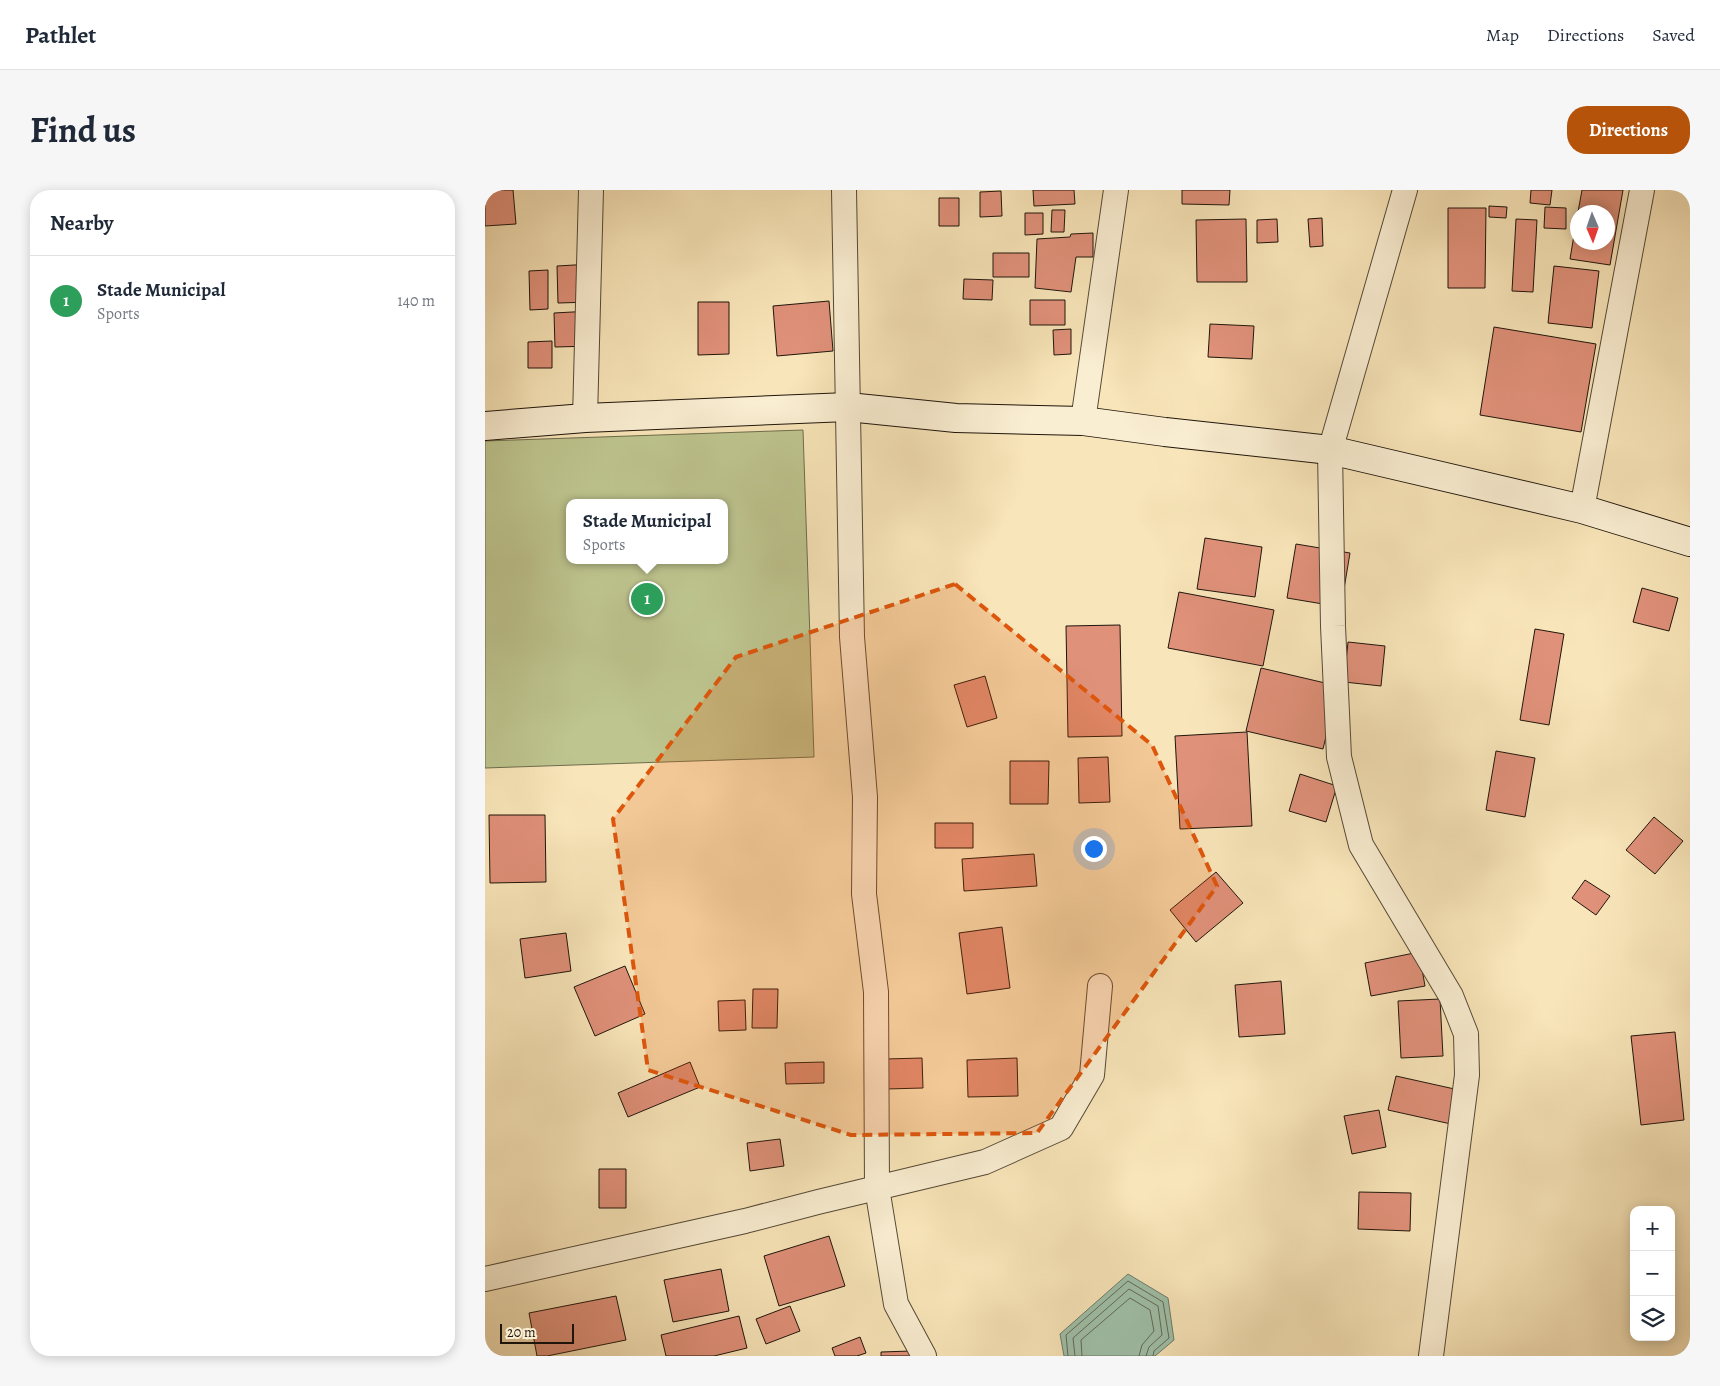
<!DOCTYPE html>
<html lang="en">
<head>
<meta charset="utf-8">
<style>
  :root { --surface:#fff; --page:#f6f6f7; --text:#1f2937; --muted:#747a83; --line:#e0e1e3; --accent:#b45309 }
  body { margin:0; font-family:Alegreya,serif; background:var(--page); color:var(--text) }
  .controls { position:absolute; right:15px; bottom:15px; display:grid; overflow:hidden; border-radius:10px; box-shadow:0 2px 12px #0003 }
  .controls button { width:45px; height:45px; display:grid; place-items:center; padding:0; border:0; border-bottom:1px solid var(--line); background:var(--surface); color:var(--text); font:25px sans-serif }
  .compass { position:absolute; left:1085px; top:15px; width:45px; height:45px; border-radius:50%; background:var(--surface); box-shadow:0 2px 12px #0003; rotate:178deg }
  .scale { position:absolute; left:15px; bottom:12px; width:74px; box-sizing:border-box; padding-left:5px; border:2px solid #1f150b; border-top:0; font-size:14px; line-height:18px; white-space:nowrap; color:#1f150b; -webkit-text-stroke:4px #faeed2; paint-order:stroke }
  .you { position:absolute; left:608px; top:658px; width:18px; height:18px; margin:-12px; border:4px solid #fff; border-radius:50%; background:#1a73e8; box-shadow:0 0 0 8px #1a73e833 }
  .badge { display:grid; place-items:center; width:32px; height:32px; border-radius:50%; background:var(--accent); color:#fff; font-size:16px; font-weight:700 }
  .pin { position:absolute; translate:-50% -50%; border:2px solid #fff; box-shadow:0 1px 5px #0006 }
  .popup { position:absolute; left:81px; top:309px; width:162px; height:65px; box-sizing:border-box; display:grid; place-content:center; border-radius:10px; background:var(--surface); filter:drop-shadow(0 1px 4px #0005); font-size:16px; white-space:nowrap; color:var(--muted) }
  .popup b { font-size:19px; color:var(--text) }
  .popup::after { content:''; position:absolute; left:50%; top:100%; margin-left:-10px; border:10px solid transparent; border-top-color:var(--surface) }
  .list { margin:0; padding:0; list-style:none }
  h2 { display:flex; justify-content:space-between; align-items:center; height:65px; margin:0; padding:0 20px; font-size:21px }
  h2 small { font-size:16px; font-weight:400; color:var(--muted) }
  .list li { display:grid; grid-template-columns:32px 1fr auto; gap:15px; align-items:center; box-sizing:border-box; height:90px; padding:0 20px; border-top:1px solid var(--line) }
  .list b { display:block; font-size:19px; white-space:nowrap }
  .list p { margin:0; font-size:16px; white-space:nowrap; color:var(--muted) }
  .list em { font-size:16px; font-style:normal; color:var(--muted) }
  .icon { flex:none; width:28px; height:28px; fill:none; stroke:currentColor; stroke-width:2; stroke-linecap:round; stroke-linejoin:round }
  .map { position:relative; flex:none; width:1205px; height:1166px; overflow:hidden; border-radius:20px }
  header { display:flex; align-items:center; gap:30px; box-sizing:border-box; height:70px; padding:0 25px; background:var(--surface); border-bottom:1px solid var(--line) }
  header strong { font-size:24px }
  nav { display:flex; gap:28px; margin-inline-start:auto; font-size:18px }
  .intro { display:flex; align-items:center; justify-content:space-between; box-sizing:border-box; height:120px; padding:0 30px }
  h1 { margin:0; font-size:35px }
  .button { padding:12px 22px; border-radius:20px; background:var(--accent); color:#fff; font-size:18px; font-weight:700 }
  main { display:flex; gap:30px; padding:0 30px }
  aside { flex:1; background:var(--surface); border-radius:20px; box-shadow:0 2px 12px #0003 }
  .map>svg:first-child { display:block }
</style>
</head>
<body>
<header>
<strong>Pathlet</strong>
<nav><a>Map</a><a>Directions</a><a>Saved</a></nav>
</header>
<div class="intro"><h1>Find us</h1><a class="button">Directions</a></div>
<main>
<aside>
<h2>Nearby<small></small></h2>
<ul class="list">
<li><span class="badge" style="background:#2e9e5b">1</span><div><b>Stade Municipal</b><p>Sports</p></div><em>140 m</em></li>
</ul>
</aside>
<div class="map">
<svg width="1205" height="1166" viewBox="0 0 1205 1166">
  <rect width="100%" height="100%" fill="#f8e5b9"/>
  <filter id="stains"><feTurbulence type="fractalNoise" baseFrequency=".004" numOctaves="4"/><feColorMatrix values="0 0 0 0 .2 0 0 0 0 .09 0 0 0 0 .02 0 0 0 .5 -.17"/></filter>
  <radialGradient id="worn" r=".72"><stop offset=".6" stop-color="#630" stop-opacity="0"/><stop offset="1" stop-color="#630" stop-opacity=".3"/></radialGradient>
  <path fill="#bec58f" stroke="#6e6d4d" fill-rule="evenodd" d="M318 240 329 567 0 578V251ZM84 313H240V370H84Z"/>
  <path fill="#9fc0a9" stroke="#6c7c6a" d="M643 1084 683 1108 689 1150 670 1166H579L575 1144Z"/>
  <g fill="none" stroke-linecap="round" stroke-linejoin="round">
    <path stroke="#5f6a5a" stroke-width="1" d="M583 1166 581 1145 643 1091 678 1112 684 1148 669 1161 668 1166
      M590 1166 588 1148 644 1099 673 1116 677 1145 664 1157 661 1166
      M597 1166 596 1150 645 1108 665 1120 669 1141 657 1155 654 1166"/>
  </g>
  <path fill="#e0917a" stroke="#1f150b" d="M0 0H28L31 34 0 36Z
    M548 0H589L590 14 549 16Z
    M697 0H745L744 15 697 14Z
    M1046 0H1067L1065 15 1045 13Z
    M1097 0H1138L1125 75 1085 69 1092 27V52H1122V22H1093Z
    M516 1 517 26 495 27V2Z
    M454 8H474V36H454Z
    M1004 16 1022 17 1021 28 1004 27Z
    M1060 17 1081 18V39L1059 38Z
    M963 18H1001L1000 98H963Z
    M567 20H580L579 42H566Z
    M540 23H558V44L540 45Z
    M837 28 838 56 825 57 823 29Z
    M761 29 762 92H712L711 30Z
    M792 29 793 52 772 53V30Z
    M1031 29 1052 30 1048 102 1027 101Z
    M608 43V67H591L586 102 550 98 552 49 585 47 586 44Z
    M508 63H544V87H508Z
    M107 74 108 112 73 113 72 76Z
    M1069 76 1114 81 1107 138 1063 133Z
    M63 80V119L45 120 44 81Z
    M479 89 508 90 507 110 478 109Z
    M545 110H580V135H545Z
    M344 111 348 161 292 166 288 116Z
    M213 112H244V164L213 165Z
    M106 121 107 156 70 157 69 123Z
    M725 134 769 136 767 169 723 167Z
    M1009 137 1111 154 1096 242 995 225Z
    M586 139V164L569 165 568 140Z
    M67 151V178H43V152Z
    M720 348 777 357 770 407 712 399Z
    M811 354 865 363 856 417 802 408Z
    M1157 398 1193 408 1184 441 1148 432Z
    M694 402 789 420 778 476 683 458Z
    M635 435 637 546 583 547 581 436Z
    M1050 439 1079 444 1064 535 1035 530Z
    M863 452 900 456 896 496 859 492Z
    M776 478 853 496 838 559 761 541Z
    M500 486 512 528 482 537 469 495Z
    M762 542 767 636 695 639 690 546Z
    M1011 561 1050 568 1040 627 1001 620Z
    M623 567 625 612 594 613 593 568Z
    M525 571H564L563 614H525Z
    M815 584 852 596 841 632 804 621Z
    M4 625H60L61 692 5 693Z
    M1169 627 1198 651 1170 684 1141 660Z
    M450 633H488V658H450Z
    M549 664 552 696 479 701 477 669Z
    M731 682 758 713 711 752 685 720Z
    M1100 690 1125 706 1111 725 1087 708Z
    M517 737 525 798 482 804 474 743Z
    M81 743 86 781 40 788 35 749Z
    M934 762 940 796 886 806 880 773Z
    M140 776 160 824 110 846 89 797Z
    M796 791 800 844 754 847 750 795Z
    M268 799H293L292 838H267Z
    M955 809 958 866 916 868 913 811Z
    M260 810 261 840 234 841 233 811Z
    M1190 842 1199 930 1156 935 1146 846Z
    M437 868 438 898 401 899 400 869Z
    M532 868 533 906 483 907 482 870Z
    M205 872 215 897 143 927 133 903Z
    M339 872V893L301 894 300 873Z
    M911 886 974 900 966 934 903 920Z
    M894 920 901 957 867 964 859 926Z
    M295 949 299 976 265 981 262 953Z
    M114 979H141V1018H114Z
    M874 1002 926 1003 925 1041 873 1039Z
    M344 1046 360 1096 294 1116 279 1066Z
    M236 1079 244 1121 188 1132 179 1090Z
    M131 1106 141 1150 62 1166H52L44 1123Z
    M305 1116 315 1141 281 1154 271 1129Z
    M254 1126 262 1158 229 1166H181L176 1145Z
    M375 1147 381 1163 372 1166H350L347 1158Z
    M426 1161V1166H396V1162Z"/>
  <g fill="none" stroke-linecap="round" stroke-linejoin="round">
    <defs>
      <path id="street" d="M359 0 367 447 380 607 379 704 391 802 392 998 411 1114 439 1166
        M920 0 845 261 848 436 854 567 876 655 966 806 981 844 982 885 946 1166
        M100 228 106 0
        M598 231 631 0
        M1097 319 1157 0
        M0 1089 260 1031 333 1012 500 972 576 938 607 885 615 796"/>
      <path id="secondary" d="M0 236 100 228 363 217 471 228 598 231 680 242 845 260 1097 319 1205 352"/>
    </defs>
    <use href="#street" stroke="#554936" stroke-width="26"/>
    <use href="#secondary" stroke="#1f150b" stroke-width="30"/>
    <use href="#street" stroke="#faeed2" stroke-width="24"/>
    <use href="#secondary" stroke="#faeed2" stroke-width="28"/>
  </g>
  <path fill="#de560c" fill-opacity="0.2" stroke="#de560c" stroke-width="4" stroke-dasharray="10 6" stroke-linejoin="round" d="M470 394 667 555 732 696 552 943 366 945 163 880 128 629 251 467Z"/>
  <rect width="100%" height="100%" filter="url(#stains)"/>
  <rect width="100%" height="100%" fill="url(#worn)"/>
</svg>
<div class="controls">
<button>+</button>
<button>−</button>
<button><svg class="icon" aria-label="layers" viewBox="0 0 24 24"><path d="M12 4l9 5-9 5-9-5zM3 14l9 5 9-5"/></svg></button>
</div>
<svg class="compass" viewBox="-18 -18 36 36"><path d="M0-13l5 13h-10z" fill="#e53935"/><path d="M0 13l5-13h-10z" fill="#747a83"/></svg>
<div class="scale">20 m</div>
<div class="you"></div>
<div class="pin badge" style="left:162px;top:409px;background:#2e9e5b">1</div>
<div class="popup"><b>Stade Municipal</b>Sports</div>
</div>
</main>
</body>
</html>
